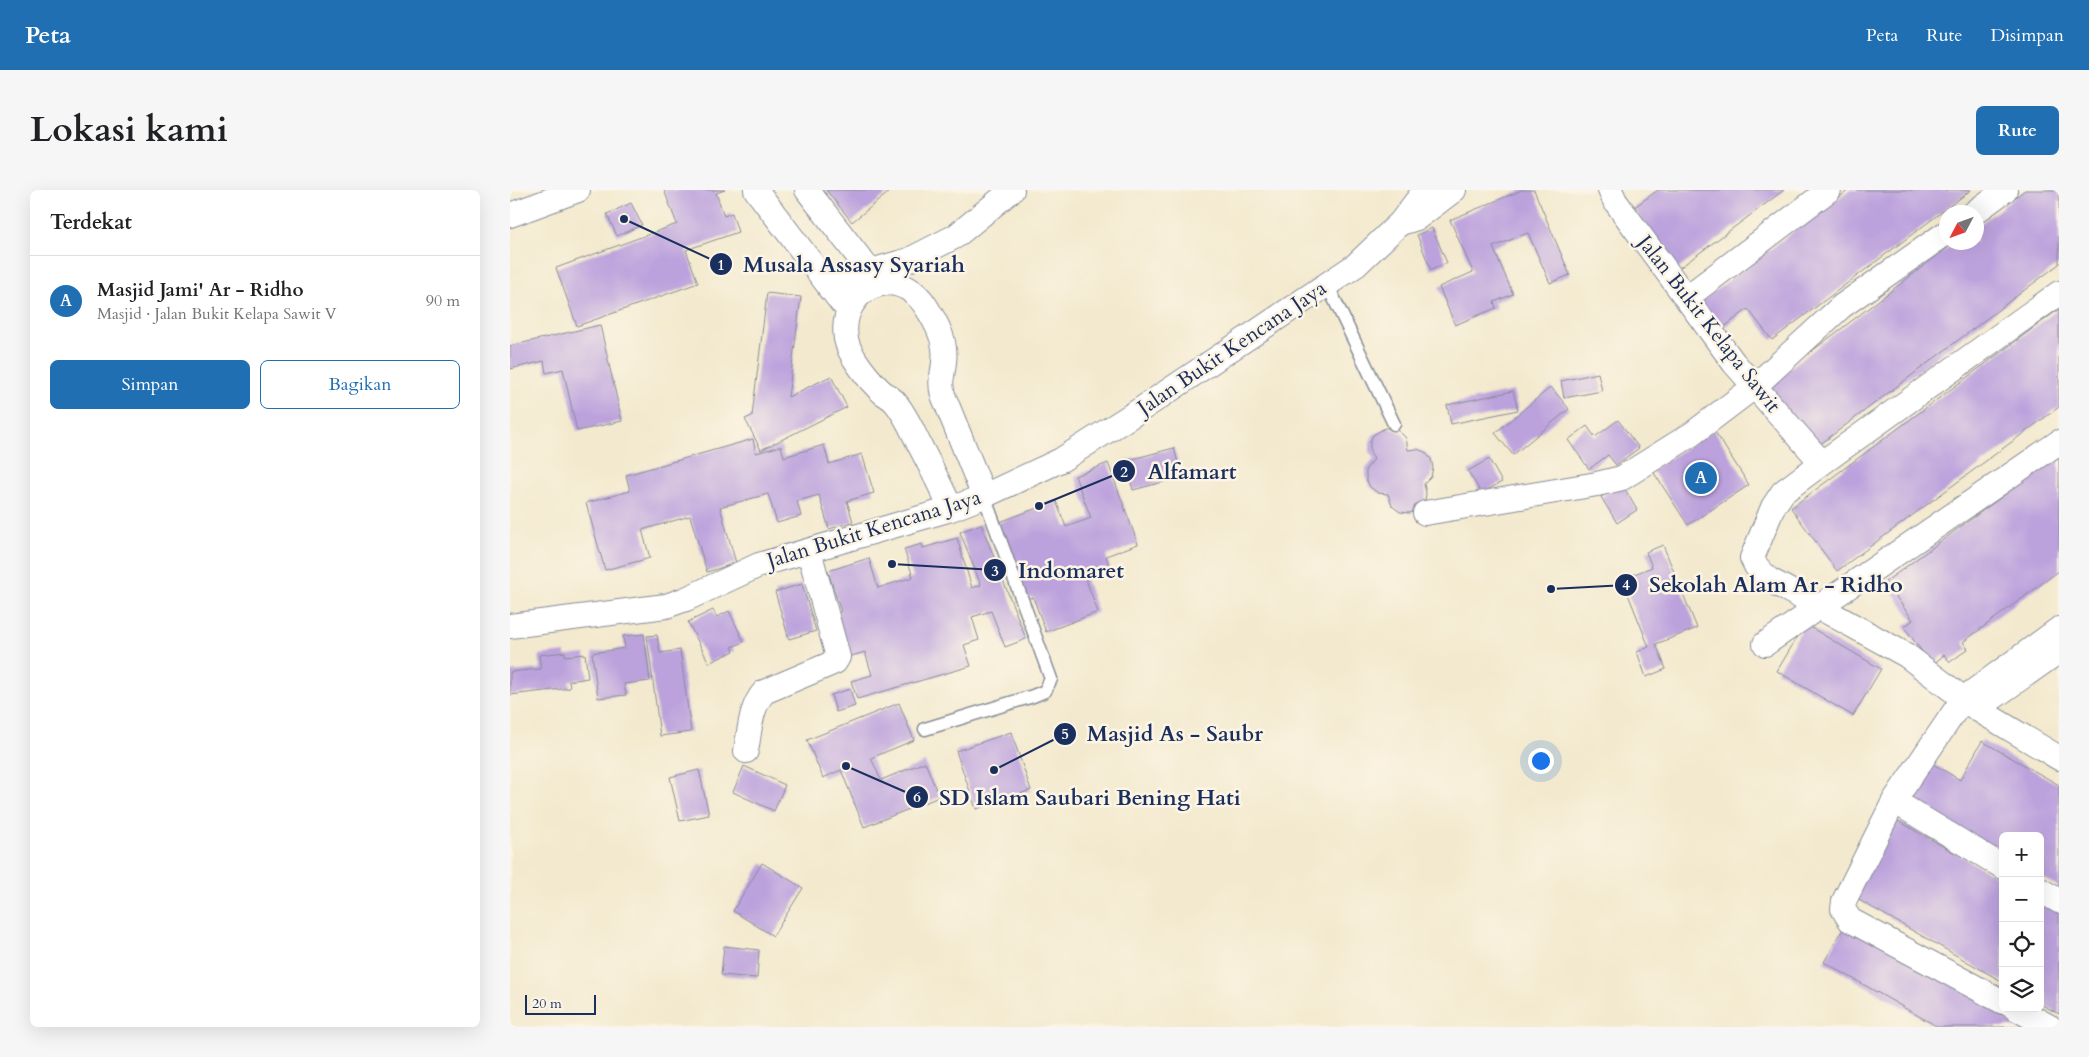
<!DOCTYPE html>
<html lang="id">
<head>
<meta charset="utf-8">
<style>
  :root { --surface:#fff; --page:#f6f6f6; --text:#202124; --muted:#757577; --line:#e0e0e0; --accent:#1f6fb2 }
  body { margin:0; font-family:Cardo,serif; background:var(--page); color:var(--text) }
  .controls { position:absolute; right:15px; bottom:15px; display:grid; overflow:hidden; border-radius:8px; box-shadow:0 5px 20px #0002 }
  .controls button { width:45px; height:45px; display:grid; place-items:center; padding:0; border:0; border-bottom:1px solid var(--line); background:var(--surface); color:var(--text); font:25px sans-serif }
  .compass { position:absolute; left:1429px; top:15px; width:45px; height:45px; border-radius:50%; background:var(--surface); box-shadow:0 5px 20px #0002; rotate:229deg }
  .scale { position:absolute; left:15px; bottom:12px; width:71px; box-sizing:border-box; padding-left:5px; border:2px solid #1b2f5e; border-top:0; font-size:14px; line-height:18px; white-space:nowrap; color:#1b2f5e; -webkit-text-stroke:4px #fcf5e5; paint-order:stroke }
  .you { position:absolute; left:1030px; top:570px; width:18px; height:18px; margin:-12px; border:4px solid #fff; border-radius:50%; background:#1a73e8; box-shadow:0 0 0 8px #1a73e833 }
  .badge { display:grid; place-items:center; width:32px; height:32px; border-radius:50%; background:var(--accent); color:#fff; font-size:16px; font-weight:700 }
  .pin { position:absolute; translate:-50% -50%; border:2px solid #fff; box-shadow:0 1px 5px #0006 }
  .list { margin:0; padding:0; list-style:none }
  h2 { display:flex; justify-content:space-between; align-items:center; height:65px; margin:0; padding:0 20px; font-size:21px }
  h2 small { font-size:16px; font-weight:400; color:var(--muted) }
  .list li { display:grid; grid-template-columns:32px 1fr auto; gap:15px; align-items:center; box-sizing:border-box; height:90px; padding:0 20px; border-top:1px solid var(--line) }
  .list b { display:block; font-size:19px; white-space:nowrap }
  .list p { margin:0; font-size:16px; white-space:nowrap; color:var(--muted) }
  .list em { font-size:16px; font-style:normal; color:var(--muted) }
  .actions { display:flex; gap:10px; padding:15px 20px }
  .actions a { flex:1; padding:11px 0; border:1px solid var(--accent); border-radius:8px; text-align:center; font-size:18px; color:var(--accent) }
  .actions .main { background:var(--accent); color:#fff }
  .icon { flex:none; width:28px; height:28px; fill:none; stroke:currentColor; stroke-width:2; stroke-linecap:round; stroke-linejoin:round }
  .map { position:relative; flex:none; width:1549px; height:837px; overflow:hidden; border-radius:8px }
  header { display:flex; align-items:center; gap:30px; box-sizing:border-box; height:70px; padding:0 25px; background:var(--accent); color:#fff }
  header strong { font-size:24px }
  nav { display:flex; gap:28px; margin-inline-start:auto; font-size:18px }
  .intro { display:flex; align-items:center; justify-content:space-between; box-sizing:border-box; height:120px; padding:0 30px }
  h1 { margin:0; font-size:35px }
  .button { padding:12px 22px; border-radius:8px; background:var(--accent); color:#fff; font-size:18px; font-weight:700 }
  main { display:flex; gap:30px; padding:0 30px }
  aside { flex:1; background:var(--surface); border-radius:8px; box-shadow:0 5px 20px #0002 }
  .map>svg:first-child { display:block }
</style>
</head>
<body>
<header>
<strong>Peta</strong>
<nav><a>Peta</a><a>Rute</a><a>Disimpan</a></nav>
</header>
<div class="intro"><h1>Lokasi kami</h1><a class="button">Rute</a></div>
<main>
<aside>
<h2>Terdekat<small></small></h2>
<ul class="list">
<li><span class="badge">A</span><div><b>Masjid Jami' Ar - Ridho</b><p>Masjid · Jalan Bukit Kelapa Sawit V</p></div><em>90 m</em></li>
</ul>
<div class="actions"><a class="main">Simpan</a><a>Bagikan</a></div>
</aside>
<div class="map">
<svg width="1549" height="837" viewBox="0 0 1549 837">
  <rect width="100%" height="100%" fill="#fcf5e5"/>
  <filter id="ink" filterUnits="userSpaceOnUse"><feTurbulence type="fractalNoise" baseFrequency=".02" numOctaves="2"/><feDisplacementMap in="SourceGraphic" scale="10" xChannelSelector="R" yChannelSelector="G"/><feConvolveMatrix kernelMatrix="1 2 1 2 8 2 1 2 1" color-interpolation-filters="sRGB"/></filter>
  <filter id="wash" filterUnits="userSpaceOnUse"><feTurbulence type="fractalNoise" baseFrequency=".0096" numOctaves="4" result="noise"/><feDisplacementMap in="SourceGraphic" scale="20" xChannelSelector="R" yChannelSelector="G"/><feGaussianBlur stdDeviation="1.12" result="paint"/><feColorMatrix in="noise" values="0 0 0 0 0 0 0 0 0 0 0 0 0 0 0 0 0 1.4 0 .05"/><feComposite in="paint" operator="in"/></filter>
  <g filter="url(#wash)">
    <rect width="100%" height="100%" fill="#f3e9ce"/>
    <g id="blocks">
      <path fill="#bca2dd" d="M154 0H215L206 3 214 26 222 23 228 42 176 60 188 93 67 136 46 78 167 34Z
        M316 0H375L378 3 342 32Z
        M1012 0H1024L1060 85 1040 93 1018 43 983 57 1003 104 984 112 986 118 945 135 929 97 963 82 940 30Z
        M1148 0H1274L1168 79 1123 18Z
        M1339 0H1461L1262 150 1238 119 1209 141 1189 113Z
        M1515 0H1549V74L1304 259 1256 196 1444 53 1466 52V37Z
        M121 13 132 35 107 46 97 24Z
        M922 38 937 73 921 80 907 45Z
        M257 103 291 107 278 207 321 186 337 217 251 260 235 229 242 226Z
        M1549 119V217L1327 381 1281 318Z
        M90 135 112 231 67 241 53 179 36 183 34 171 0 179V156Z
        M1088 183 1092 201 1054 208 1051 191Z
        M1041 197 1059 219 1003 265 985 243Z
        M1003 201 1008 220 941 234 937 215Z
        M1108 230 1129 258 1106 275 1098 265 1079 279 1058 250 1077 236 1085 247Z
        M875 238H882L890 242 896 248 898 260 907 259 915 262 921 269 923 277 921 287 914 294 916 303 915 312 909 319 900 323 890 322 882 316 878 304 868 303 860 297 856 289V279L864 269 860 262V252L863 245Z
        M1204 240 1239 295 1178 335 1142 280Z
        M243 249 246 263 271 256 274 267 314 255 319 274 352 264 364 303 337 311 343 332 319 339 309 305 287 311 291 326 267 333 258 304 210 317 226 373 197 382 180 326 132 340 140 368 95 380 76 313 120 301 116 285Z
        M664 258 672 287 623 300 615 271Z
        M1549 265V381L1453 452 1458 459 1440 472 1434 465 1422 475 1394 437 1403 430 1375 392Z
        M979 269 992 292 971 303 958 281Z
        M598 273 628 354 596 366 600 378 575 387 588 422 536 442 523 407 516 409 487 333 546 311 556 337 581 328 565 286Z
        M1112 294 1127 320 1107 333 1091 307Z
        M471 334 516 449 495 457 481 421 462 427 469 450 454 455 461 476 347 509 341 491 362 485 355 462 334 468 321 425 331 422 318 381 359 368 368 398 403 387 394 359 412 354 413 358 447 348 462 398 471 395 450 342Z
        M1153 355 1187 438 1146 454 1156 479 1136 487 1127 462 1139 457 1112 389 1142 377 1136 362Z
        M292 394 306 441 279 449 265 402Z
        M203 420 207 427 219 421 234 452 222 457 224 461 199 473 178 432Z
        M1295 434 1371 479 1343 526 1267 481Z
        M134 444 140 491 114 494 116 505 88 508 82 463 115 458 113 446Z
        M147 445 150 463 170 460 181 542 150 546 137 446Z
        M55 462V466L75 464 78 488 59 491 60 498 0 505V482L31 479 29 465Z
        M340 499 345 516 326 522 321 505Z
        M389 513 404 550 361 568 371 590 415 572 429 607 354 637 331 580 313 588 297 550Z
        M501 542 521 600 466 619 446 561Z
        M1472 551 1549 595V697L1530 687V646H1493V665L1398 611 1420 572 1450 590Z
        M234 576 275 595 264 621 223 602Z
        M189 580 199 625 170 631 160 587Z
        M1383 628 1493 690V792L1340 705Z
        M252 673 293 698 263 746 223 721Z
        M1530 711 1549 722V824L1530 814Z
        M1336 734 1518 837H1428L1314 772Z
        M214 756 249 760 247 788 211 785Z"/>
    </g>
  </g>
  <g filter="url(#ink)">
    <use href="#blocks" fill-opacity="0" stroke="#878c96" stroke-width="1"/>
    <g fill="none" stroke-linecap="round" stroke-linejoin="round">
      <defs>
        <path id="service" d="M817 94 884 234
          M415 539 523 506 535 501 541 489 474 306"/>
        <path id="minor" d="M246 0 331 112
          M297 0 369 93
          M1100 0 1105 11 1224 173 1312 273 1273 302 1263 317 1242 368 1246 376 1258 389 1396 465 1467 519 1549 568
          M1465 22 1495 0
          M0 25 68 0
          M894 32 907 28 944 0
          M320 99 361 81 399 70 446 46 502 0
          M1176 108 1319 0
          M1312 273 1549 103
          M441 319C431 297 420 275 409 254 402 240 395 223 384 211 381 208 376 205 372 202 360 191 339 166 336 149 328 100 385 71 415 115 426 132 437 151 434 172 433 186 429 190 433 205L474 306
          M915 323 1087 294 1112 288 1182 244 1244 197 1332 116 1436 43
          M0 436 156 416 176 409 249 375 441 319 474 306 551 270 630 220 846 75 890 33 915 0
          M1255 454 1549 252
          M1467 519 1549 461
          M236 561C240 540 240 518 254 502L325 472 328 467 299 361
          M1384 611 1493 677
          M1530 700 1549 711
          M1493 812 1340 730 1333 719 1334 711 1384 611 1453 509 1549 439
          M1505 818 1540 837"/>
      </defs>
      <use href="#service" stroke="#878c96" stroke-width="15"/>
      <use href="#minor" stroke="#878c96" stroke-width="26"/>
      <use href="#service" stroke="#fff" stroke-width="12"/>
      <use href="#minor" stroke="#fff" stroke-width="24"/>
    </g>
  </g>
  <g text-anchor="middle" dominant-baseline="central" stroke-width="5" stroke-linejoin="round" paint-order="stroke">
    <g font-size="21" fill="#1b2f5e" stroke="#fcf5e5">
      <text transform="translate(1199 134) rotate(52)">Jalan Bukit Kelapa Sawit</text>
      <text transform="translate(722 158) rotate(-34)">Jalan Bukit Kencana Jaya</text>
      <text transform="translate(364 339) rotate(-17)">Jalan Bukit Kencana Jaya</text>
    </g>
  </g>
  <path fill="none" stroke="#1b2f5e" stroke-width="2" d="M114 29L211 74M529 316L614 281M382 374L485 380M1041 399L1116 395M484 580L555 544M336 576L407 607"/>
  <g fill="#1b2f5e" stroke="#fcf5e5" stroke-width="2">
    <circle cx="114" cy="29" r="5"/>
    <circle cx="529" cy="316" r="5"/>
    <circle cx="382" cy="374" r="5"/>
    <circle cx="1041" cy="399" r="5"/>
    <circle cx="484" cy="580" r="5"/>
    <circle cx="336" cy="576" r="5"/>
    <circle cx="211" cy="74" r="12"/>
    <circle cx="614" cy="281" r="12"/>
    <circle cx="485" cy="380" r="12"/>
    <circle cx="1116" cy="395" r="12"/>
    <circle cx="555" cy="544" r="12"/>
    <circle cx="407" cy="607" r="12"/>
  </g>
  <g font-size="15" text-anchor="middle" font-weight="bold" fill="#fff">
    <text x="211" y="80">1</text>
    <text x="614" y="287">2</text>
    <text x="485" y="386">3</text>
    <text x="1116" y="400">4</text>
    <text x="555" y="549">5</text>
    <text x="407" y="612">6</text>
  </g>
  <g font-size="22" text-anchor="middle" font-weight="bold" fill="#1b2f5e" stroke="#fcf5e5" stroke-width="5" stroke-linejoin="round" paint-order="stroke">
    <text x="344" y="82">Musala Assasy Syariah</text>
    <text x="682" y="289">Alfamart</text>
    <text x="561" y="388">Indomaret</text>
    <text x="1266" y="402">Sekolah Alam Ar - Ridho</text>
    <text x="665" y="551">Masjid As - Saubr</text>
    <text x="580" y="615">SD Islam Saubari Bening Hati</text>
  </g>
</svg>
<div class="controls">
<button>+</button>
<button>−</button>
<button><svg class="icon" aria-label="locate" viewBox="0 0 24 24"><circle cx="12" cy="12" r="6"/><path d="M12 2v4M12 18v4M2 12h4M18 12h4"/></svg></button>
<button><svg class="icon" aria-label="layers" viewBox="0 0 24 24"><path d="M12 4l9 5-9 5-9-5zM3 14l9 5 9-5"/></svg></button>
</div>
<svg class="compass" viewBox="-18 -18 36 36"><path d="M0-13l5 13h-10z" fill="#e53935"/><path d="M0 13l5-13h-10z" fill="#757577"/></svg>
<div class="scale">20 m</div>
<div class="you"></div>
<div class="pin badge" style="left:1191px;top:288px">A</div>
</div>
</main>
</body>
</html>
